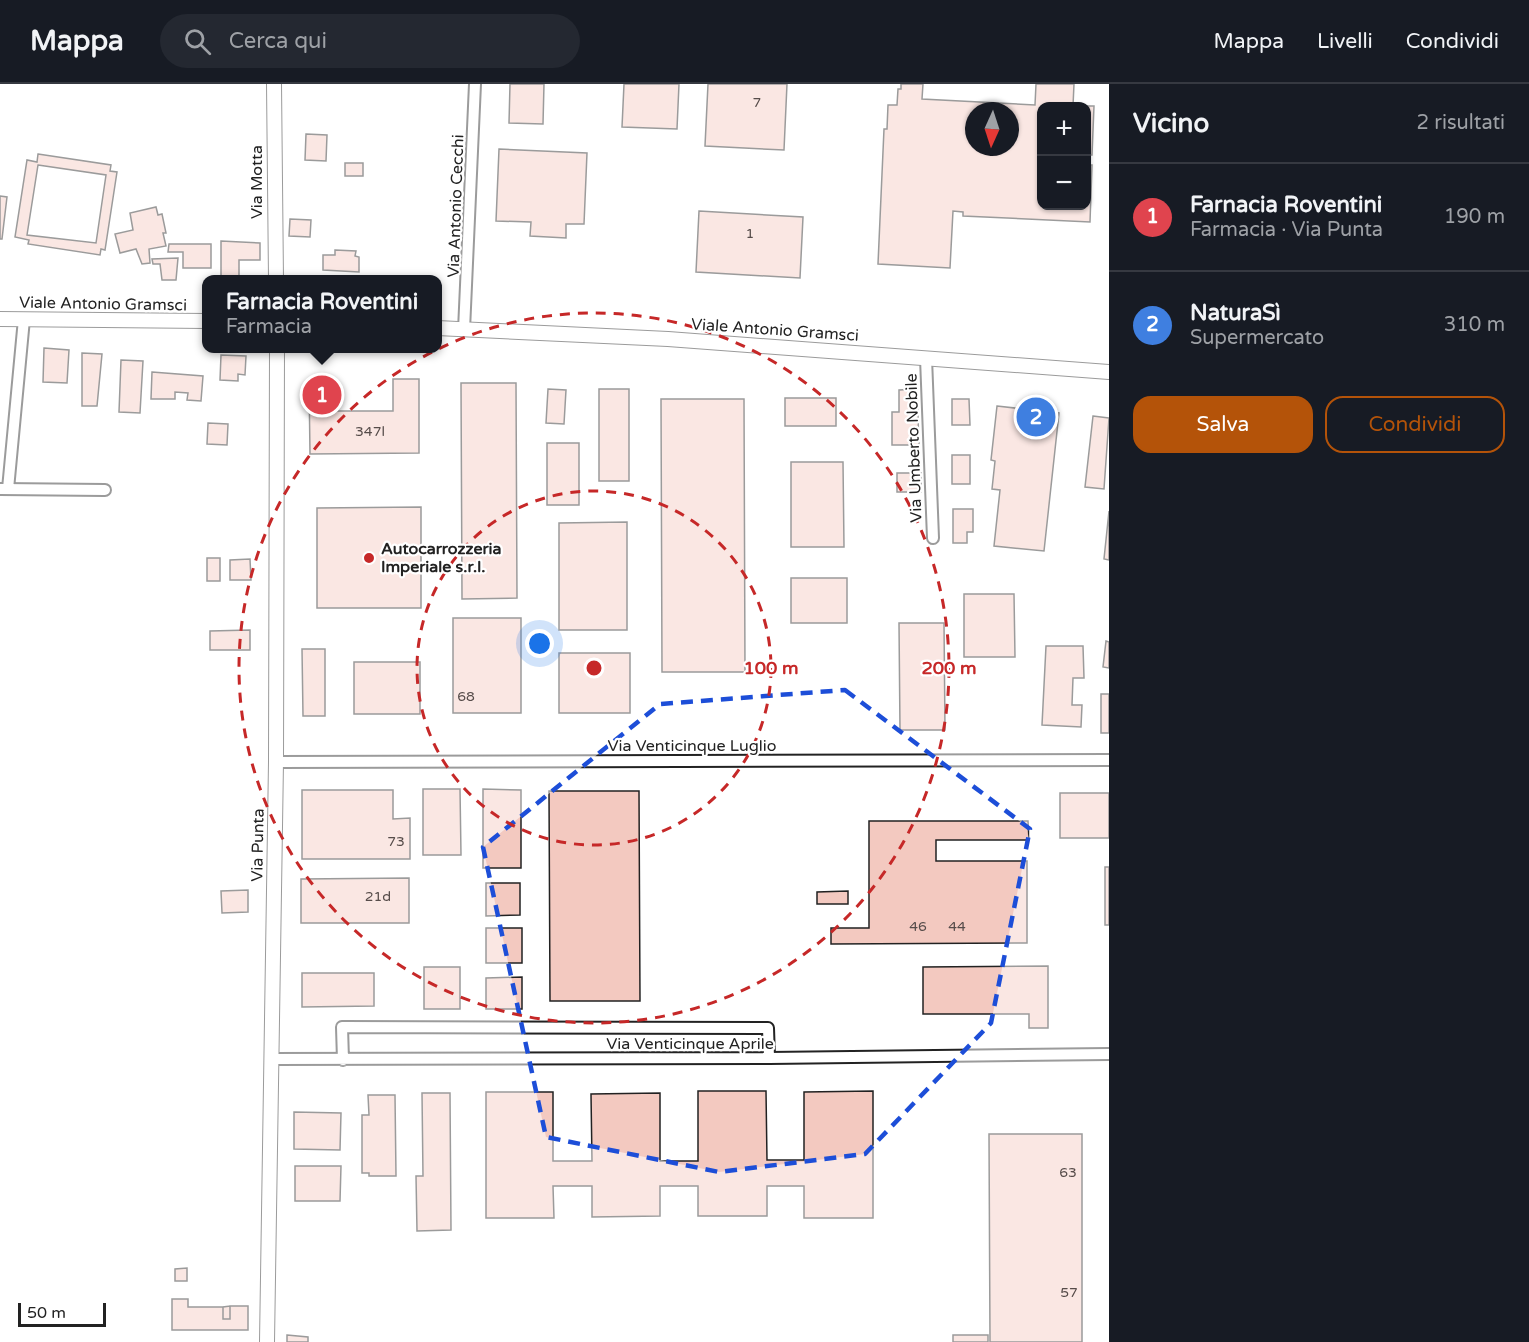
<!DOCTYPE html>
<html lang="it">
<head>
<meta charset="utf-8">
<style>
  :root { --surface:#171b24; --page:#242831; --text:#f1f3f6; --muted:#9ea1a6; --line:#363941; --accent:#b45309 }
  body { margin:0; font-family:"Varela Round",sans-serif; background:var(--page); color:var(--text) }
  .controls { position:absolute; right:18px; top:18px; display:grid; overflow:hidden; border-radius:12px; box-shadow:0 2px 4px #0004 }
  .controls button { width:54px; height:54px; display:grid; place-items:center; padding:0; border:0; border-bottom:2px solid var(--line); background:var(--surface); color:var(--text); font:30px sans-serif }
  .compass { position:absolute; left:965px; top:18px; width:54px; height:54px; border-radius:50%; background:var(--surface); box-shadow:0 2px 4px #0004; rotate:183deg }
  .scale { position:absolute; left:18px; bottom:15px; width:88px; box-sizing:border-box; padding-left:6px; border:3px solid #222; border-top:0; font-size:16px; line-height:21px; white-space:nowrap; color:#222; -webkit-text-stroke:4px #fff; paint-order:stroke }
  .you { position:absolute; left:540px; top:560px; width:21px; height:21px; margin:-15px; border:4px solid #fff; border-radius:50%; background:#1a73e8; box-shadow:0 0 0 9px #1a73e833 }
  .badge { display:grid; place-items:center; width:39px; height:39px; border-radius:50%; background:var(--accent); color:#fff; font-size:20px; font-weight:700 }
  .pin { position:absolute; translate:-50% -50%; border:3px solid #fff; box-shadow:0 2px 6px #0006 }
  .popup { position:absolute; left:202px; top:191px; width:240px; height:78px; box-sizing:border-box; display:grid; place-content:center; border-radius:12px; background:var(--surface); filter:drop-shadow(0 2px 4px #0005); font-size:20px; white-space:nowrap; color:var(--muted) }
  .popup b { font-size:22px; color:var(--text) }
  .popup::after { content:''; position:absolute; left:50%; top:100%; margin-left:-12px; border:12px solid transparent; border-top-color:var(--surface) }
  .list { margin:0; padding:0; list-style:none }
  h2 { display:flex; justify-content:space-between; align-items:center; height:78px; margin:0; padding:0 24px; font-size:26px }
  h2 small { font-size:20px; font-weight:400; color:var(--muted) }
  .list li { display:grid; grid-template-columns:39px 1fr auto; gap:18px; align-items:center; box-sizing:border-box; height:108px; padding:0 24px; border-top:2px solid var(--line) }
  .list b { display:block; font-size:22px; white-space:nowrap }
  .list p { margin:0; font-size:20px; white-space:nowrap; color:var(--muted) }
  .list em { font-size:20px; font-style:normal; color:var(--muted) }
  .actions { display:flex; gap:12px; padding:18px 24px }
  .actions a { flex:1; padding:14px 0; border:2px solid var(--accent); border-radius:18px; text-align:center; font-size:21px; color:var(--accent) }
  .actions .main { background:var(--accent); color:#fff }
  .icon { flex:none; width:33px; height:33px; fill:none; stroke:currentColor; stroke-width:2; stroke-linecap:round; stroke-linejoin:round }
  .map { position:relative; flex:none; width:1109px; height:1258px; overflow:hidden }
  header { display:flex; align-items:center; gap:36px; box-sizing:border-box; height:84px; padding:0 30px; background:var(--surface); border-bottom:2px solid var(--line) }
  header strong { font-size:28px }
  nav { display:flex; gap:33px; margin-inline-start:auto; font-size:21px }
  .search { width:420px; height:54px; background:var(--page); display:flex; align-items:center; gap:15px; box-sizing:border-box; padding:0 21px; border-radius:33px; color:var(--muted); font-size:22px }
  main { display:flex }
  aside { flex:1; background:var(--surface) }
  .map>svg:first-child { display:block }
</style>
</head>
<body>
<header>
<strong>Mappa</strong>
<div class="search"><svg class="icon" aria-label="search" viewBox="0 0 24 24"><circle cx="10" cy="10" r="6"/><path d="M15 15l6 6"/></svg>Cerca qui</div>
<nav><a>Mappa</a><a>Livelli</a><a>Condividi</a></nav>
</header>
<main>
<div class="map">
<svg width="1109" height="1258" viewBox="0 0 1109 1258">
  <rect width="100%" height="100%" fill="#fff"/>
  <path fill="#f3c9c0" stroke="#222" stroke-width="1.5" fill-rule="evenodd" d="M510 0H544L543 40 509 39Z
    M624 0H679L677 45 622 43Z
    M708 0H787L784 66 705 62Z
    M901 0H923L922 15 1035 21 1036 0H1074L1073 22H1094L1092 71H1086V22H1042V122H1086V81H1092L1090 138 963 132V128L953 127 950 184 878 180 884 45H887L888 21H897L898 5H901ZM974 27H1010V63H974Z
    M306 50 327 51 326 77 305 76Z
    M499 65 587 69 584 140H566V154L530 152 531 138 496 137Z
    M38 70 111 81 110 87 117 88 105 166 101 165 100 171 28 160 29 156 15 153 27 76 37 78ZM38 81 106 91 96 159 27 151Z
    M345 79H363V92H345Z
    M0 112 7 113 2 155H0Z
    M156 123 158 131 162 130 166 149H163L166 162 149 165 150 179 142 180 136 165 120 169 115 150 133 146 130 129Z
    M699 127 803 133 800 194 696 188Z
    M290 135 311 136 310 153 289 152Z
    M221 157 260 159V176H239V196H221Z
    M169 160H211V184H183V168H168Z
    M335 166 356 167 355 172 359 173V188L323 186V171H335Z
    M178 174 176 196H162L160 180H153L152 175Z
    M44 264 69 266 67 299 43 298Z
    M82 269 102 270 97 322H82Z
    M221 271 246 272 245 291 238 290V297L220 296Z
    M121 276 143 277 140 329 119 328Z
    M152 288 203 292 201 317 187 316 188 309 175 308V315H151Z
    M393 295H419V369L310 370 309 297 335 296V327H393Z
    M461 299H516L517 514 462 515Z
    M548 305 566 306 564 340 546 339Z
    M599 305H629V397H599Z
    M917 305 919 361H892V328H899V306Z
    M785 314H836V342H785Z
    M661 315H744L745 588H662Z
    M952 315H969L970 341H952Z
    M997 322 1059 329 1044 467 994 462 1000 406 992 405 995 377 991 376Z
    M1093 332 1109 334 1104 405 1085 403Z
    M208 339 228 340 227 361 207 360Z
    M547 359H579V421H547Z
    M952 371H970V400H952Z
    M791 378H843L844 463H791Z
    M897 389H921V408H897Z
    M421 423V524H317V424Z
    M953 425H973V448H967V459H953Z
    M1109 427V476L1104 475Z
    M627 438V546H559V439Z
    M207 474H220V497H207Z
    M250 475 251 496H230V476Z
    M791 494H847V539H791Z
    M964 510H1014L1015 573H964Z
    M453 534H521V629H453Z
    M899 539H944L945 646H900Z
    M250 546V566H210V547Z
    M1106 557 1109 558V584L1103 583Z
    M1046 562H1083L1084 594H1073L1072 621H1082L1081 643 1042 641Z
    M302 565H325V632H303Z
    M559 569H630V629H559Z
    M354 578H420V630H354Z
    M1101 610H1109V649H1101Z
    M423 705H460L461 771H423Z
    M483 705 521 706V784H483Z
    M302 706H393V735L410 734V775H302Z
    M549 707H639L640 917H550Z
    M1060 709H1109V754H1060Z
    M869 737H1028L1029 756H936V777H1027V859L831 860V844H869Z
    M1105 783H1109V841H1105Z
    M409 794V839H301V795Z
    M486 799H520V831L486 832Z
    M248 806V828L222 829 221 807Z
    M848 807V820H817V808Z
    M486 844H522V879H486Z
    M1048 882V944H1029V930H923V883Z
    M424 883H460V925H424Z
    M302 889H374V922L302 923Z
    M522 893V925H486V894Z
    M698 1007H766L767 1076H804V1008L873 1007V1134H804V1102H767V1132H698V1102H660V1132L592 1133V1102H553L554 1134H486V1008H553V1077H592L591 1010 660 1009V1077H698Z
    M422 1009H450L451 1146 417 1147 416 1092H423Z
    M368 1011H395L396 1092H369V1089H362V1031H369Z
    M294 1028 341 1029 340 1066 294 1065Z
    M989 1050H1082V1258H990Z
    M295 1082H341L340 1117H295Z
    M187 1184V1197H175V1185Z
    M172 1215H188V1223H223V1235H230V1222H248V1246H172Z
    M230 1222V1235H223V1223Z
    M287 1251 308 1253V1258H287Z
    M953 1251H988V1258H953Z"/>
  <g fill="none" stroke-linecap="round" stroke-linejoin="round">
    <defs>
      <path id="minor" d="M464 246 475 0
        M926 274 933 454
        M0 405 105 406
        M8 405 24 235
        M276 678 1109 676
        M272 975 769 974 1109 970
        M343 976 342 943 768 944 769 974"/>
      <path id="tertiary" d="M274 0 276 196
        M0 235 206 237
        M437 244 668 255 1109 288
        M267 1258 276 678 277 264"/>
    </defs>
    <use href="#minor" stroke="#222" stroke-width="14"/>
    <use href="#tertiary" stroke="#222" stroke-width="16"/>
    <use href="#minor" stroke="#fff" stroke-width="10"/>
    <use href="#tertiary" stroke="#fff" stroke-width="14"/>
  </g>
  <path d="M0 0H1109V1258H0ZM845 606 1030 745 991 939 865 1070 719 1088 546 1053 483 763 660 620Z" fill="#fff" fill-opacity=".55" fill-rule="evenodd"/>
  <path fill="none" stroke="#1d4ed8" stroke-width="4.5" stroke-dasharray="12 8" stroke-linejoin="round" d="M845 606 1030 745 991 939 865 1070 719 1088 546 1053 483 763 660 620Z"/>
  <g fill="none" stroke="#c62828" stroke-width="3" stroke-dasharray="10 8">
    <circle cx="594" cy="584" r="177"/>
    <circle cx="594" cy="584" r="355"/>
  </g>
  <circle fill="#c62828" stroke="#fff" stroke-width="2" cx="369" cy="474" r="6"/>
  <g text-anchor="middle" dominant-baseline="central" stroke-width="4.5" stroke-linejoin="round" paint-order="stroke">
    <g font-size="14" fill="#564c4a">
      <text x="757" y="18">7</text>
      <text x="750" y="149">1</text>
      <text x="370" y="347">347l</text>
      <text x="466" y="612">68</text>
      <text x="396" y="757">73</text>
      <text x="378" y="812">21d</text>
      <text x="918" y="842">46</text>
      <text x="957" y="842">44</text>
      <text x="1068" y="1088">63</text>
      <text x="1069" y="1208">57</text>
    </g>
    <g font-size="16" fill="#222" stroke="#fff">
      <text transform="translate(257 98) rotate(-90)">Via Motta</text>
      <text transform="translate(456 122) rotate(-88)">Via Antonio Cecchi</text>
      <text transform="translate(103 220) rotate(1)">Viale Antonio Gramsci</text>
      <text transform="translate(775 246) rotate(4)">Viale Antonio Gramsci</text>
      <text transform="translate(914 364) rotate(-92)">Via Umberto Nobile</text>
      <text x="692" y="662">Via Venticinque Luglio</text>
      <text transform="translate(258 761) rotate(-89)">Via Punta</text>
      <text x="690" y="960">Via Venticinque Aprile</text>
    </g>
    <g font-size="16" font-weight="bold" fill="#222" stroke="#fff" text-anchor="start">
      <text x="381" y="465">Autocarrozzeria<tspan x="381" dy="18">Imperiale s.r.l.</tspan></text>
    </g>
  </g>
  <circle cx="594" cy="584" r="9" fill="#c62828" stroke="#fff" stroke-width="3"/>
  <g font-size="18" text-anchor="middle" font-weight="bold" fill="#c62828" stroke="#fff" stroke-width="4.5" stroke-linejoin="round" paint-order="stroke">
    <text x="771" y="590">100 m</text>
    <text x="949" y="590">200 m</text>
  </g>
</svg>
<div class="controls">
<button>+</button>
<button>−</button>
</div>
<svg class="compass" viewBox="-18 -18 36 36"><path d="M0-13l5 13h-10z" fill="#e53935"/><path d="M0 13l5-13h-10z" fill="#9ea1a6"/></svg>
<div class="scale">50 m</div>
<div class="you"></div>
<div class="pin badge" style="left:322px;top:311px;background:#e0444e">1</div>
<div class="popup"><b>Farnacia Roventini</b>Farmacia</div>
<div class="pin badge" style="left:1036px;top:333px;background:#3f7fe0">2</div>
</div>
<aside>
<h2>Vicino<small>2 risultati</small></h2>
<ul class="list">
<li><span class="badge" style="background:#e0444e">1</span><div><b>Farnacia Roventini</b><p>Farmacia · Via Punta</p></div><em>190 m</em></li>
<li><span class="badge" style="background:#3f7fe0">2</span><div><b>NaturaSì</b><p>Supermercato</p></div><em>310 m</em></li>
</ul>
<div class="actions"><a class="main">Salva</a><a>Condividi</a></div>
</aside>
</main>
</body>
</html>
